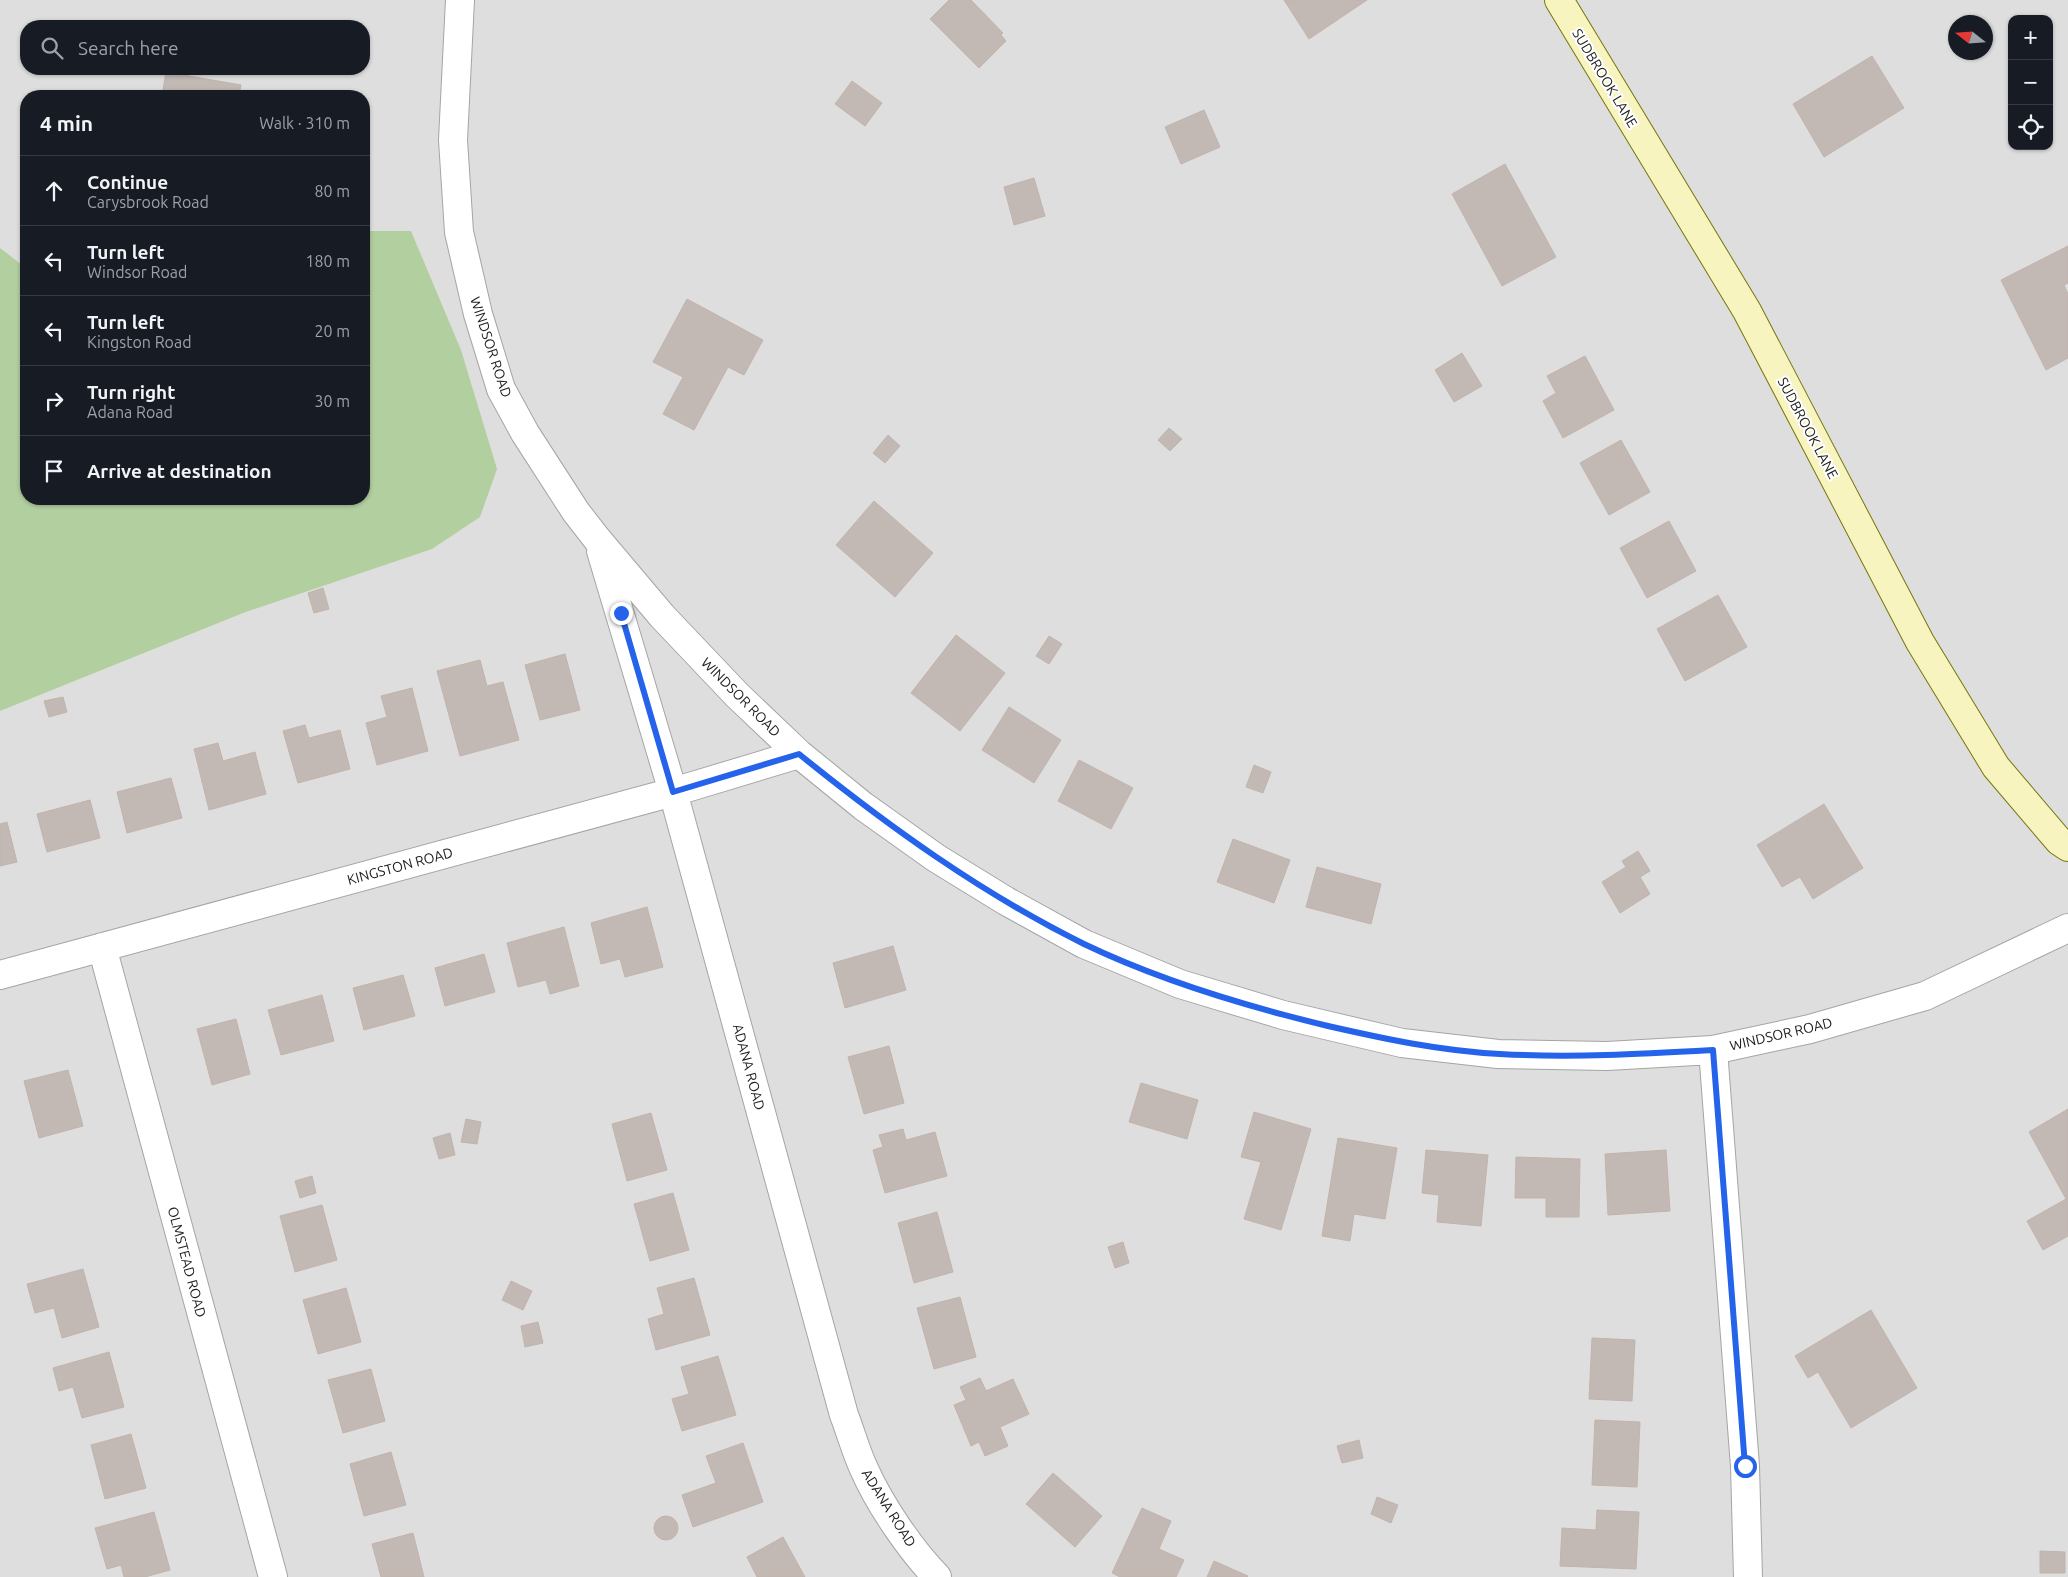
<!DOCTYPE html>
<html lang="en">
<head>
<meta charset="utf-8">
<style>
  :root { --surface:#171b24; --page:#242831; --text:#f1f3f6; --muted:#9ea1a6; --line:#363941 }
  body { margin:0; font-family:Ubuntu,sans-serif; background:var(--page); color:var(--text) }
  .controls { position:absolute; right:15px; top:15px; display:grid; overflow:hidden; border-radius:10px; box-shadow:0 1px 4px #0004 }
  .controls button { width:45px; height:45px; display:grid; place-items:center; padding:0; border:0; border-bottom:1px solid var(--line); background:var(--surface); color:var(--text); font:25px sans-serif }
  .compass { position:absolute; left:1948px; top:15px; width:45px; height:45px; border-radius:50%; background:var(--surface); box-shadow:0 1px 4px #0004; rotate:287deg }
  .stop { position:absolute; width:15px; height:15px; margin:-11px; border:4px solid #2563eb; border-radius:50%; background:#fff }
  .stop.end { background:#2563eb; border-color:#fff; box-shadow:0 1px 5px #0008 }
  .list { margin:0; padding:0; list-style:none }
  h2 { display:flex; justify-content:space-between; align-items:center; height:65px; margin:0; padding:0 20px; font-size:21px }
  h2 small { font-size:16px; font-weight:400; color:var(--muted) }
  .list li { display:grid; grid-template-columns:32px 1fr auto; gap:15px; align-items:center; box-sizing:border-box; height:70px; padding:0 20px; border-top:1px solid var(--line) }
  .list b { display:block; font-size:19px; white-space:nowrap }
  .list p { margin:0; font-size:16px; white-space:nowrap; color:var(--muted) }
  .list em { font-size:16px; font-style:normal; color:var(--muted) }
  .icon { flex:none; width:28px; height:28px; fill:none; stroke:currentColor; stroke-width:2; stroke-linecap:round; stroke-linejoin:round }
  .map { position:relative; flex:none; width:2068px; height:1577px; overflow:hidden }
  .search { position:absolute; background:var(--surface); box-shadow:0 1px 4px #0004; left:20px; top:20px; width:350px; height:55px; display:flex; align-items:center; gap:12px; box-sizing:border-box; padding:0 18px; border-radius:20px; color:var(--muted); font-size:19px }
  .panel { position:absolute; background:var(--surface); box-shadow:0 1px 4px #0004; left:20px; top:90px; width:350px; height:415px; border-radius:20px }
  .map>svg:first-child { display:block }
</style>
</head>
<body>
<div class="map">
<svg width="2068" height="1577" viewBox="0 0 2068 1577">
  <rect width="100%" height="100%" fill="#f1ede8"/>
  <path fill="#dfdede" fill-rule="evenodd" d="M0 0H2068V1577H0ZM2012 19H2049V146H2012ZM1956 22H1986V52H1956ZM26 26H364V69H26ZM26 96H364V499H26Z"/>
  <path fill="#b2cf9f" d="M364 231H411L461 350 497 469 480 517 432 549 243 613 0 711V248L26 268V499H364Z"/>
  <path fill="#c2b9b5" stroke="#c2b3ab" d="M949 0H971L1003 33 1001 35 1006 41 979 68 930 19Z
    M1284 0H1367L1309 39Z
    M1872 56 1904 108 1824 157 1793 104Z
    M166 72 241 85 239 96H162Z
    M852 81 882 103 865 126 835 104Z
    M1204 110 1220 147 1181 164 1165 127Z
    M1505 164 1556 257 1502 286 1452 194Z
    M1034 178 1045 216 1014 225 1004 187Z
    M2068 246V283L2064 285 2068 294V358L2046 370 2001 280Z
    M687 299 763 340 744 375 728 367 694 430 663 414 683 377 653 362Z
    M1462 353 1482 386 1454 402 1435 370Z
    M1585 356 1614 410 1563 438 1543 401 1556 393 1547 376Z
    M1169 428 1182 439 1170 451 1158 440Z
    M888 435 900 446 885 463 873 453Z
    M1621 440 1650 492 1609 515 1580 463Z
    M874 501 933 553 895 597 836 545Z
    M1669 521 1696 571 1647 598 1620 548Z
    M323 588 329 609 314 613 308 593Z
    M1718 595 1747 647 1685 681 1657 629Z
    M956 635 1005 673 960 731 911 693Z
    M1049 636 1062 644 1049 664 1036 656Z
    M565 654 580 710 540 720 525 665Z
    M480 660 487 686 503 682 519 740 460 756 437 671Z
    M412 688 428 751 377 765 366 723 387 717 381 696Z
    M63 697 67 712 49 717 44 701Z
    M1009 707 1061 740 1034 783 982 750Z
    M305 725 309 738 340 730 350 769 298 783 283 731Z
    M218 743 223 761 255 752 266 794 209 810 194 749Z
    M1079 760 1133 788 1111 829 1058 801Z
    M1254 765 1271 772 1263 793 1246 787Z
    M171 778 182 818 127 833 117 792Z
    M90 800 100 838 47 852 37 814Z
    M1824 804 1863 868 1813 899 1800 877 1782 887 1757 845Z
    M7 822 17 862 0 866V824Z
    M1233 839 1290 860 1274 903 1217 882Z
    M1638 851 1650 871 1640 877 1650 894 1620 913 1602 882 1626 867 1622 861Z
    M1317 867 1381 884 1371 924 1306 907Z
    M647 907 663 967 625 977 620 959 601 964 591 923Z
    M564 927 579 986 550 994 546 980 518 987 507 943Z
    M893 946 906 990 845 1008 833 963Z
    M484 954 495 992 445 1006 435 968Z
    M403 975 415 1016 364 1030 353 988Z
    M322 995 334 1041 281 1055 268 1010Z
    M236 1019 250 1074 212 1085 197 1029Z
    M889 1046 904 1103 864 1114 848 1057Z
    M68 1070 83 1126 39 1138 24 1081Z
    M1141 1083 1198 1100 1187 1139 1129 1122Z
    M2068 1109V1236L2043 1250 2027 1221 2066 1199 2029 1132Z
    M1254 1112 1311 1129 1281 1230 1244 1219 1261 1162 1241 1157Z
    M651 1113 667 1170 627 1181 612 1124Z
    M466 1119 481 1122 477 1144 461 1142Z
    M903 1129 906 1140 935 1132 947 1176 885 1193 873 1150 883 1147 879 1135Z
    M450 1133 455 1155 439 1159 433 1138Z
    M1338 1138 1397 1148 1385 1219 1354 1214 1350 1241 1322 1236Z
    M1426 1150 1488 1155 1481 1226 1437 1222 1439 1195 1422 1193Z
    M1666 1150 1670 1211 1608 1215 1605 1154Z
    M1516 1157 1580 1159 1579 1217H1546V1198H1515Z
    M312 1176 316 1193 300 1198 295 1181Z
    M673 1193 689 1250 650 1261 634 1204Z
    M322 1205 337 1260 295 1272 280 1216Z
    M937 1212 953 1272 914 1283 898 1223Z
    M1123 1242 1129 1263 1115 1268 1108 1247Z
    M83 1269 99 1327 62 1338 54 1308 35 1313 27 1284Z
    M694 1278 710 1335 656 1350 648 1319 664 1314 657 1288Z
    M511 1281 532 1291 523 1310 502 1300Z
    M346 1288 361 1342 318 1354 303 1300Z
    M960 1297 976 1357 934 1369 917 1308Z
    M1871 1310 1917 1388 1851 1428 1818 1372 1808 1378 1795 1356Z
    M538 1322 543 1343 525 1347 521 1326Z
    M1592 1338 1635 1340 1632 1401 1589 1399Z
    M109 1352 124 1407 82 1418 73 1387 59 1391 53 1368Z
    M718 1356 736 1415 682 1431 672 1399 689 1394 681 1367Z
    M371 1369 385 1421 343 1433 328 1380Z
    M980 1378 986 1391 1013 1379 1029 1414 1000 1427 1008 1446 985 1456 979 1442 971 1446 954 1405 966 1400 960 1387Z
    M1595 1420 1640 1422 1637 1487 1592 1485Z
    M131 1434 146 1488 105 1499 91 1445Z
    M1359 1440 1363 1458 1342 1463 1337 1446Z
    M743 1443 763 1502 693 1527 682 1495 716 1483 706 1456Z
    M391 1452 406 1505 364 1516 350 1464Z
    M1053 1473 1102 1516 1075 1547 1026 1504Z
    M1377 1497 1398 1505 1391 1523 1371 1514Z
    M1142 1508 1171 1521 1159 1549 1184 1560 1176 1577H1120L1112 1573Z
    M1597 1510 1639 1512 1636 1569 1560 1566 1562 1528 1596 1530Z
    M154 1512 170 1570 145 1577H124L121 1565 107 1569 95 1528Z
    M654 1528a12 12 0 1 1 24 0a12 12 0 1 1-24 0Z
    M413 1533 424 1577H381L372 1544Z
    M783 1537 805 1577H757L747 1557Z
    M2040 1551 2065 1552V1573H2040Z
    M1214 1561 1248 1576 1247 1577H1207Z"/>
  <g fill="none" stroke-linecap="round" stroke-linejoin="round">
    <defs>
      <path id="street" d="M460 0 453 140 459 232 478 314 501 389 525 433 576 512 597 539 662 616 737 695 799 754 863 806 936 858 1006 901 1084 944 1180 984 1283 1015 1402 1043 1498 1054 1607 1056 1713 1050 1810 1029 1925 996 2068 928
        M601 551 673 792 844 1415C851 1433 856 1452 864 1469 880 1505 910 1549 937 1577
        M102 947 273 1577
        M0 975 673 792 799 754
        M1713 1050 1745 1466 1748 1577"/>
      <path id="secondary" d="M1559 0 1747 311 1920 642 1996 767 2059 841 2068 847"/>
    </defs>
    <use href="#street" stroke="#a5a5a5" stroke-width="30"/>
    <use href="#secondary" stroke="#777609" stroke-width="30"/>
    <use href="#street" stroke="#fff" stroke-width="28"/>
    <use href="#secondary" stroke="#f8f4c0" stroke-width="28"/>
  </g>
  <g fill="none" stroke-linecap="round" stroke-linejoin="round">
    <path stroke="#2563eb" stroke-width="6" d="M621 613 673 792 799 754C888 826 981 893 1084 944 1161 981 1245 1006 1328 1026 1385 1039 1441 1051 1500 1054 1571 1058 1642 1054 1713 1050L1745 1466"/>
  </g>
  <g text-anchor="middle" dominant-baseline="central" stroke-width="4" stroke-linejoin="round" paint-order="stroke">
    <g font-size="14" fill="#212121" stroke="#fff">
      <text transform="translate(1605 78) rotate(59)">SUDBROOK LANE</text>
      <text transform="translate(491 347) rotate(72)">WINDSOR ROAD</text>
      <text transform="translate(1808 428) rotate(62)">SUDBROOK LANE</text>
      <text transform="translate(741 697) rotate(45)">WINDSOR ROAD</text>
      <text transform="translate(400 866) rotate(-15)">KINGSTON ROAD</text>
      <text transform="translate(1781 1034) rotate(-13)">WINDSOR ROAD</text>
      <text transform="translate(749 1067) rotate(75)">ADANA ROAD</text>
      <text transform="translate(187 1262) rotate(75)">OLMSTEAD ROAD</text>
      <text transform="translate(889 1508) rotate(58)">ADANA ROAD</text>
    </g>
  </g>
</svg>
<div class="controls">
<button>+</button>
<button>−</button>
<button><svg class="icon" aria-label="locate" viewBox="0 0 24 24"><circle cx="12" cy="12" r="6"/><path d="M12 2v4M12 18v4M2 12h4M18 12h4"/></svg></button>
</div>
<svg class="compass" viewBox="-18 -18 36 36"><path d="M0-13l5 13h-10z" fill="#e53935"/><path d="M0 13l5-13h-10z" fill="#9ea1a6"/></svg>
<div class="stop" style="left:1745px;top:1466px"></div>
<div class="stop end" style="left:621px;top:613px"></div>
<div class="search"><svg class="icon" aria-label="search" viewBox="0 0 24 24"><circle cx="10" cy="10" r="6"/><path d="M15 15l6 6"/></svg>Search here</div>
<section class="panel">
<h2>4 min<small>Walk · 310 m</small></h2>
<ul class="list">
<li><svg class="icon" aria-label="ahead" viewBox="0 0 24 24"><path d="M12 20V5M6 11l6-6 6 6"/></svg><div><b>Continue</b><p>Carysbrook Road</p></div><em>80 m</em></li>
<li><svg class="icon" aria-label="left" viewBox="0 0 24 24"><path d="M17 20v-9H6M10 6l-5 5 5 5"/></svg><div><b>Turn left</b><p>Windsor Road</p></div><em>180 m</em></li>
<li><svg class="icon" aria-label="left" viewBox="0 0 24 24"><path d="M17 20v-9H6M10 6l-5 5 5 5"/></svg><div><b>Turn left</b><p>Kingston Road</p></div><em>20 m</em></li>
<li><svg class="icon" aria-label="right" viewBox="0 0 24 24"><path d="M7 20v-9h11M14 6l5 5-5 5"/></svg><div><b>Turn right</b><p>Adana Road</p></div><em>30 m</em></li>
<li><svg class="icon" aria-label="arrive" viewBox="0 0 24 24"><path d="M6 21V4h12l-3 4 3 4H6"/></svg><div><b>Arrive at destination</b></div></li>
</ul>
</section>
</div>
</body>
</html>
